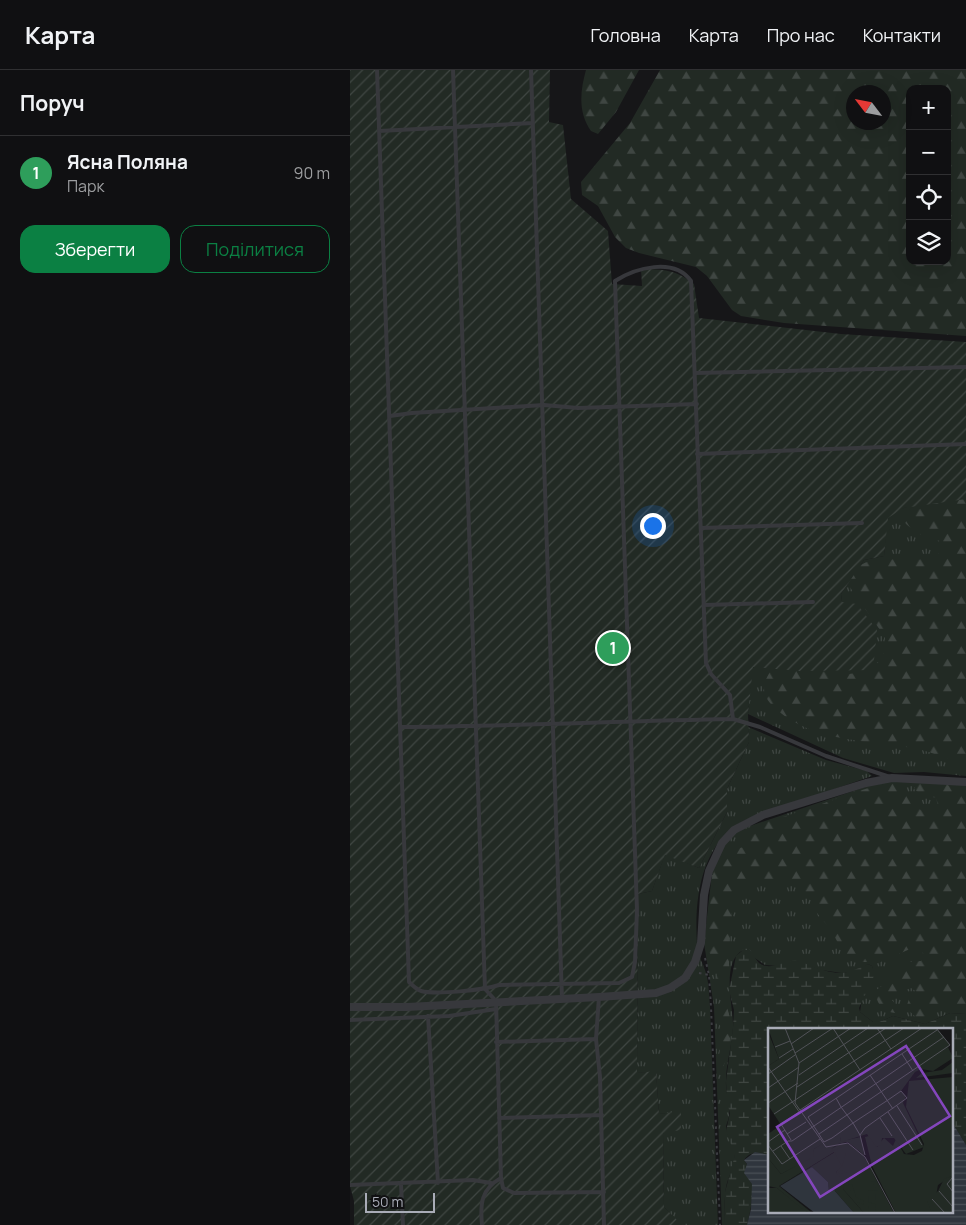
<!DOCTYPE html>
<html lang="uk">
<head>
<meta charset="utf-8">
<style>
  :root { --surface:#101012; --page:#19191b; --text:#f1f3f6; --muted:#9c9d9f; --line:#303032; --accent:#0b8043 }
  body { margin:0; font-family:Manrope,sans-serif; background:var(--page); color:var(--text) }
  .controls { position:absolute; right:15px; top:15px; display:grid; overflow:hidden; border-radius:10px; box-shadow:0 5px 20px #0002 }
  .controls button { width:45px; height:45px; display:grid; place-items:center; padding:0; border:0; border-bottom:1px solid var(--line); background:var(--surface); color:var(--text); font:25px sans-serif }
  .compass { position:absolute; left:496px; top:15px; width:45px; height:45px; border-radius:50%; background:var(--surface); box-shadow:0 5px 20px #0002; rotate:302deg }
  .scale { position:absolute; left:15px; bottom:12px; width:70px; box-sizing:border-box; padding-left:5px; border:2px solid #a9acb7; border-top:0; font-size:14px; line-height:18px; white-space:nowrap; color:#a9acb7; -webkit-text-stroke:4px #111113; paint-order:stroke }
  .you { position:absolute; left:302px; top:455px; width:18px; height:18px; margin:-12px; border:4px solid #fff; border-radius:50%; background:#1a73e8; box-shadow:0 0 0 8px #1a73e833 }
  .badge { display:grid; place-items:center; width:32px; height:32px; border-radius:50%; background:var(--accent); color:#fff; font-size:16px; font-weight:700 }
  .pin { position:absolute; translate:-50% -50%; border:2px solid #fff; box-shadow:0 1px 5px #0006 }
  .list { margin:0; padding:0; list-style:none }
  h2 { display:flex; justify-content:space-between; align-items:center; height:65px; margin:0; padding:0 20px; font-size:21px }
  h2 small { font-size:16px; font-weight:400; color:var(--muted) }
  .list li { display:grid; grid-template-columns:32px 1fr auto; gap:15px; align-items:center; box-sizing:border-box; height:75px; padding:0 20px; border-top:1px solid var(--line) }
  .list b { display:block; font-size:19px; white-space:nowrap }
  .list p { margin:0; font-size:16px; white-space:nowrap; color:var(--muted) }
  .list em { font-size:16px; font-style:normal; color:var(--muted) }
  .actions { display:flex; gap:10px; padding:15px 20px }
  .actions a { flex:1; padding:11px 0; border:1px solid var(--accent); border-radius:15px; text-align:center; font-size:18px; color:var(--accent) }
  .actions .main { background:var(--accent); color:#fff }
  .icon { flex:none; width:28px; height:28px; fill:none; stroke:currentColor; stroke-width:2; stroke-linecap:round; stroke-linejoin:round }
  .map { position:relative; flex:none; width:616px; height:1155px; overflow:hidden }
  header { display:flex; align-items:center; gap:30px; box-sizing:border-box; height:70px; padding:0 25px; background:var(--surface); border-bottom:1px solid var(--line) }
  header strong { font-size:24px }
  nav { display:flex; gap:28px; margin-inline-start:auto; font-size:18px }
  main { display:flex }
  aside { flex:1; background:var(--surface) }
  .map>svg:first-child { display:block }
</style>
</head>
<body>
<header>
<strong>Карта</strong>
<nav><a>Головна</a><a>Карта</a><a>Про нас</a><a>Контакти</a></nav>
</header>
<main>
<aside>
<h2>Поруч<small></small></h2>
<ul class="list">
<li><span class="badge" style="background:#2e9e5b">1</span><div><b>Ясна Поляна</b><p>Парк</p></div><em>90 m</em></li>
</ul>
<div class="actions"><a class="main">Зберегти</a><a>Поділитися</a></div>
</aside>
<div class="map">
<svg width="616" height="1155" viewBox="0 0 616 1155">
  <defs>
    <pattern id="grass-tufts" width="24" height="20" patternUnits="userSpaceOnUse" patternTransform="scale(1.25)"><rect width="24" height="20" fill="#222a24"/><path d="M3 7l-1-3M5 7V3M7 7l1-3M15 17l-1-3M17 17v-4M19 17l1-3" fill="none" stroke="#3f4642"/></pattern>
    <pattern id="forest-firs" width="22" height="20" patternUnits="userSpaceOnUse" patternTransform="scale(1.25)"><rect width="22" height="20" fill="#222a24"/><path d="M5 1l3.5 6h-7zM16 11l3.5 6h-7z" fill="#3f4642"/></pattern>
    <pattern id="wetland-marsh" width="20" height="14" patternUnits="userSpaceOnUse" patternTransform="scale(1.25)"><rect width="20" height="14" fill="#222a24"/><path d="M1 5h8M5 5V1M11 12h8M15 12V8" fill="none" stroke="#3f4642"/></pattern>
    <pattern id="garden-furrows" width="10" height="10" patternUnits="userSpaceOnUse" patternTransform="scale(1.25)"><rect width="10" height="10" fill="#222a24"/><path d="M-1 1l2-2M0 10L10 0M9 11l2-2" fill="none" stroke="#3f4642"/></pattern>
    <pattern id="water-rules" width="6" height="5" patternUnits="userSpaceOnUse" patternTransform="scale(1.25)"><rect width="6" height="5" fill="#2f353d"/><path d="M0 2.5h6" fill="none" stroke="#4a5057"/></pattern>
  </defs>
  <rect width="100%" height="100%" fill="#161618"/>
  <path fill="url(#grass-tufts)" d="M616 429V706L574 702 544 703 493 688 398 644 402 596 450 601 492 532 491 524 514 490 534 486 537 448 554 438Z
    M398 657 476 690 517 701 522 706 395 750C351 773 344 828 347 874 347 885 355 896 357 907 359 916 359 927 360 937L368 1155H328L327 1151 314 1137 313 1063 331 1042 309 1044 306 1002 287 1003 288 824 302 821 315 784 349 798 377 742V719L399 672Z
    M541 711 616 715V944L600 943 575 954 543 946 529 952H523L510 942 512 929 524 904 522 896 518 894 507 901 492 903 471 900 446 891 428 896 415 895 393 880C370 893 384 938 383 958 382 976 376 993 376 1011 375 1022 381 1035 379 1045 379 1049 377 1052 376 1056 376 1067 385 1074 385 1084 385 1096 378 1106 376 1117 374 1129 375 1142 375 1155H372L364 937 354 873 362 803 374 775 386 763 397 757 521 715Z"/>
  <path fill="url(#forest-firs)" fill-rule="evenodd" d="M236 0H289L266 42 248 64 241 61C228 42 230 22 236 0Z
    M310 0H616V266L434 253 391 246 382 240 357 206 346 197 289 183 276 178 265 167 248 136 232 125 231 112 280 53ZM560 19H597V191H560ZM503 22H534V52H503Z
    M616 418V694C600 691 585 683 568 679 521 670 465 673 427 640 411 626 410 615 423 598L459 597 499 604 513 602 529 592 534 582 535 567 497 513C500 509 502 503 505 500 523 479 567 498 588 484L591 475 590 471C572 467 559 460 548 444V440Z
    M542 712 548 713 566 737 581 746 589 740 586 728 569 723 564 719 567 712 616 717V936L589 938 579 947 569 950 556 938 559 929 570 924 561 918 545 924 541 929 549 938 545 943C533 942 526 933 525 921L537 912 545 898 557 892 571 891 574 885 572 882 560 879 526 894 521 892H506L493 882 481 860 467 843 460 827 451 822 441 809 431 810 421 816C414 815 407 809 399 811 375 815 382 885 378 905L374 914 367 909 366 893 357 879 362 808 367 792 374 777 380 775 385 779 394 777 398 769 395 764 396 759C412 751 428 749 445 743 477 733 508 719 542 712Z
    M373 930 377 935C378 942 380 947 381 954 382 961 377 996 371 999L369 987 372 962 366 942 368 935Z"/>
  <path fill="url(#wetland-marsh)" d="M393 880H400C403 884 405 889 409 893 421 902 435 889 447 891 455 892 462 897 470 899 492 906 498 903 518 894L522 896 525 904 509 938 510 942 523 952H529L543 946 575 954 600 943 616 944V1075L602 1052V959H420V1085C409 1084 401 1080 394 1090 407 1106 402 1137 397 1155H375V1122L385 1085 376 1061 380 1043 377 1032 376 1011 383 958 384 940 379 920 386 886Z"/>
  <path fill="url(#garden-furrows)" d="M0 0H200L199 52 213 55 221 129 258 161 262 214 292 216 291 199C312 199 327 200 344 214L349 248 491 264 616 272V429L554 438 538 448 534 486 514 490 491 524 492 532 507 534 527 560 523 600 450 601 403 597 398 644 399 672 377 719V742L349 798 315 785 302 821 288 824 287 1003 306 1001 309 1044 331 1041V1060L313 1063 314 1137 328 1151V1155H4V1131L0 1116Z"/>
  <path fill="url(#water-rules)" d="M602 1052 616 1075V1155H397L401 1139 402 1114 394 1103 397 1094 394 1090 405 1082 420 1085V1141H602Z"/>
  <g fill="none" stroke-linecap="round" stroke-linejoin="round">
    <path stroke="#3d3e43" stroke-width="2" stroke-dasharray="2.5 4" stroke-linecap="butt" d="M355 888 359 905 361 937 370 1155
      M349 903 359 905"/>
    <path stroke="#37383c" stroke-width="4" d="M27 0 59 912C63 916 66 919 71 921 87 925 133 920 149 915L269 913 282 907 285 892 287 840 265 211C285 198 324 187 341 211 346 338 351 465 356 593L361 604 380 625 383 649C272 651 161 656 50 657
      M103 0 135 919 146 931 151 1108C131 1119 130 1134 132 1155
      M181 0 212 929
      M29 61 183 53
      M345 303 616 297
      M40 346 62 343 194 335 228 338 347 334
      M347 384 616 374
      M351 458 512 453
      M354 535 463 532
      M383 649 410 657 476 686 540 707
      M249 927 246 969 250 1007 254 1155
      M78 946 88 1113
      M0 950 99 946 146 939
      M146 972 246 969
      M149 1048 252 1045
      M151 1108 153 1118 164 1123 254 1122
      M51 1114 53 1155
      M0 1115 123 1110 141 1113"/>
    <path stroke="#37383c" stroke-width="8" d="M0 937H57L249 927 306 923 320 918 335 908 345 892 351 873 354 825 359 801 372 773 384 760 413 745 516 713 542 708 616 712"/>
  </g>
  <g transform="translate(418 958)">
    <rect width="185" height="185" fill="#161618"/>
    <path d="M0 4 11 31 0 38ZM66 108 72 109 73 113 93 109 96 127 80 114H78L70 116 63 121 74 115 81 116 95 127 126 185H96L75 161 68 144 73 139 66 124 11 158 44 185 36 183 9 160 0 158V130L13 146 44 128 46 121Z" fill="#222a24"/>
    <path d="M185 34V45L148 50 154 45 174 42ZM185 49V147L170 157 165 185H128L104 138 97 109 101 108 109 119 116 110 125 118 128 111 136 126 146 127 154 123 156 116 138 79 141 53ZM73 116H81L95 127V136L98 132 109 154 103 153 110 163 100 162 108 166 107 172 101 168 100 174 107 176 108 185 101 178 100 185 94 183 89 174 96 177 95 172 88 169 84 156 77 158 83 163 79 165 75 161 77 154 72 149 75 146 70 145 72 142 79 145 74 138 78 125 74 119 62 124Z" fill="#222a24"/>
    <path d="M67 124 74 139 68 144 76 154 75 161 96 185H86L67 163 61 164 60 154 44 139 15 156ZM0 160H9L40 185H0Z" fill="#222a24"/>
    <path d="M0 0H169L182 17 180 19 185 30 165 43 153 41 147 44 133 63 138 68 135 75 156 119 138 126 126 110H114L113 117 108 119 99 106 73 114 72 109H66L46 121 45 129 13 146 0 130V106L13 97 0 77V38L11 31ZM184 148 185 185H164L159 173 170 163 176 151Z" fill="#222a24"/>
    <path d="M44 139 60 154 61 164 66 162 86 185H47L12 158Z" fill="#2f353d"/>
    <path fill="none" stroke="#515258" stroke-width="1" d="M17 0 31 35 27 75 58 119 80 115 97 129 127 185M65 0 92 42M109 0 123 21M23 16 46 0M7 19 22 13M27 25 65 0M134 26 145 43M11 30 25 21M31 35 83 0M0 39 32 85M0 46 27 27M31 47 100 0M102 47 125 81M29 59 118 0M0 60 31 39M68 70 73 79 85 95 92 107 97 100 139 70 133 63 120 72 85 95 64 110 56 114 40 89 70 69 169 2M0 75 30 55M129 78 154 117M32 82 154 0M120 84 145 122M6 86 136 0M112 90 124 108M19 106 38 94M51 106 182 17 168 0M92 107 97 127M23 112 13 96 31 84M0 114 17 102M0 117 14 136 52 111M13 118 22 131M5 123 20 113H24L176 9M185 149 179 156 185 164M171 163 185 179M164 171 177 185"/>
    <path fill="#8446bd" fill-opacity="0.15" stroke="#8446bd" stroke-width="2.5" d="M138 18 182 88 52 169 9 99Z"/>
    <rect width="185" height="185" fill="none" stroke="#a9acb7" stroke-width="2.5"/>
  </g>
</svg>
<div class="controls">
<button>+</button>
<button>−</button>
<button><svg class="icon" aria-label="locate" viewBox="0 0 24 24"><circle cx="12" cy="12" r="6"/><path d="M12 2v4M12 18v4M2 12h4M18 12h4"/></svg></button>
<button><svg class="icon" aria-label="layers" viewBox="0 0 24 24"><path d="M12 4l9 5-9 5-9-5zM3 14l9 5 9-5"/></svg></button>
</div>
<svg class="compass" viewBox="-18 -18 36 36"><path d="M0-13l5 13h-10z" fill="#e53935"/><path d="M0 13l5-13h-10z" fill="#9c9d9f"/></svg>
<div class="scale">50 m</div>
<div class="you"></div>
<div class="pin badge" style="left:263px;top:578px;background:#2e9e5b">1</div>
</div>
</main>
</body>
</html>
